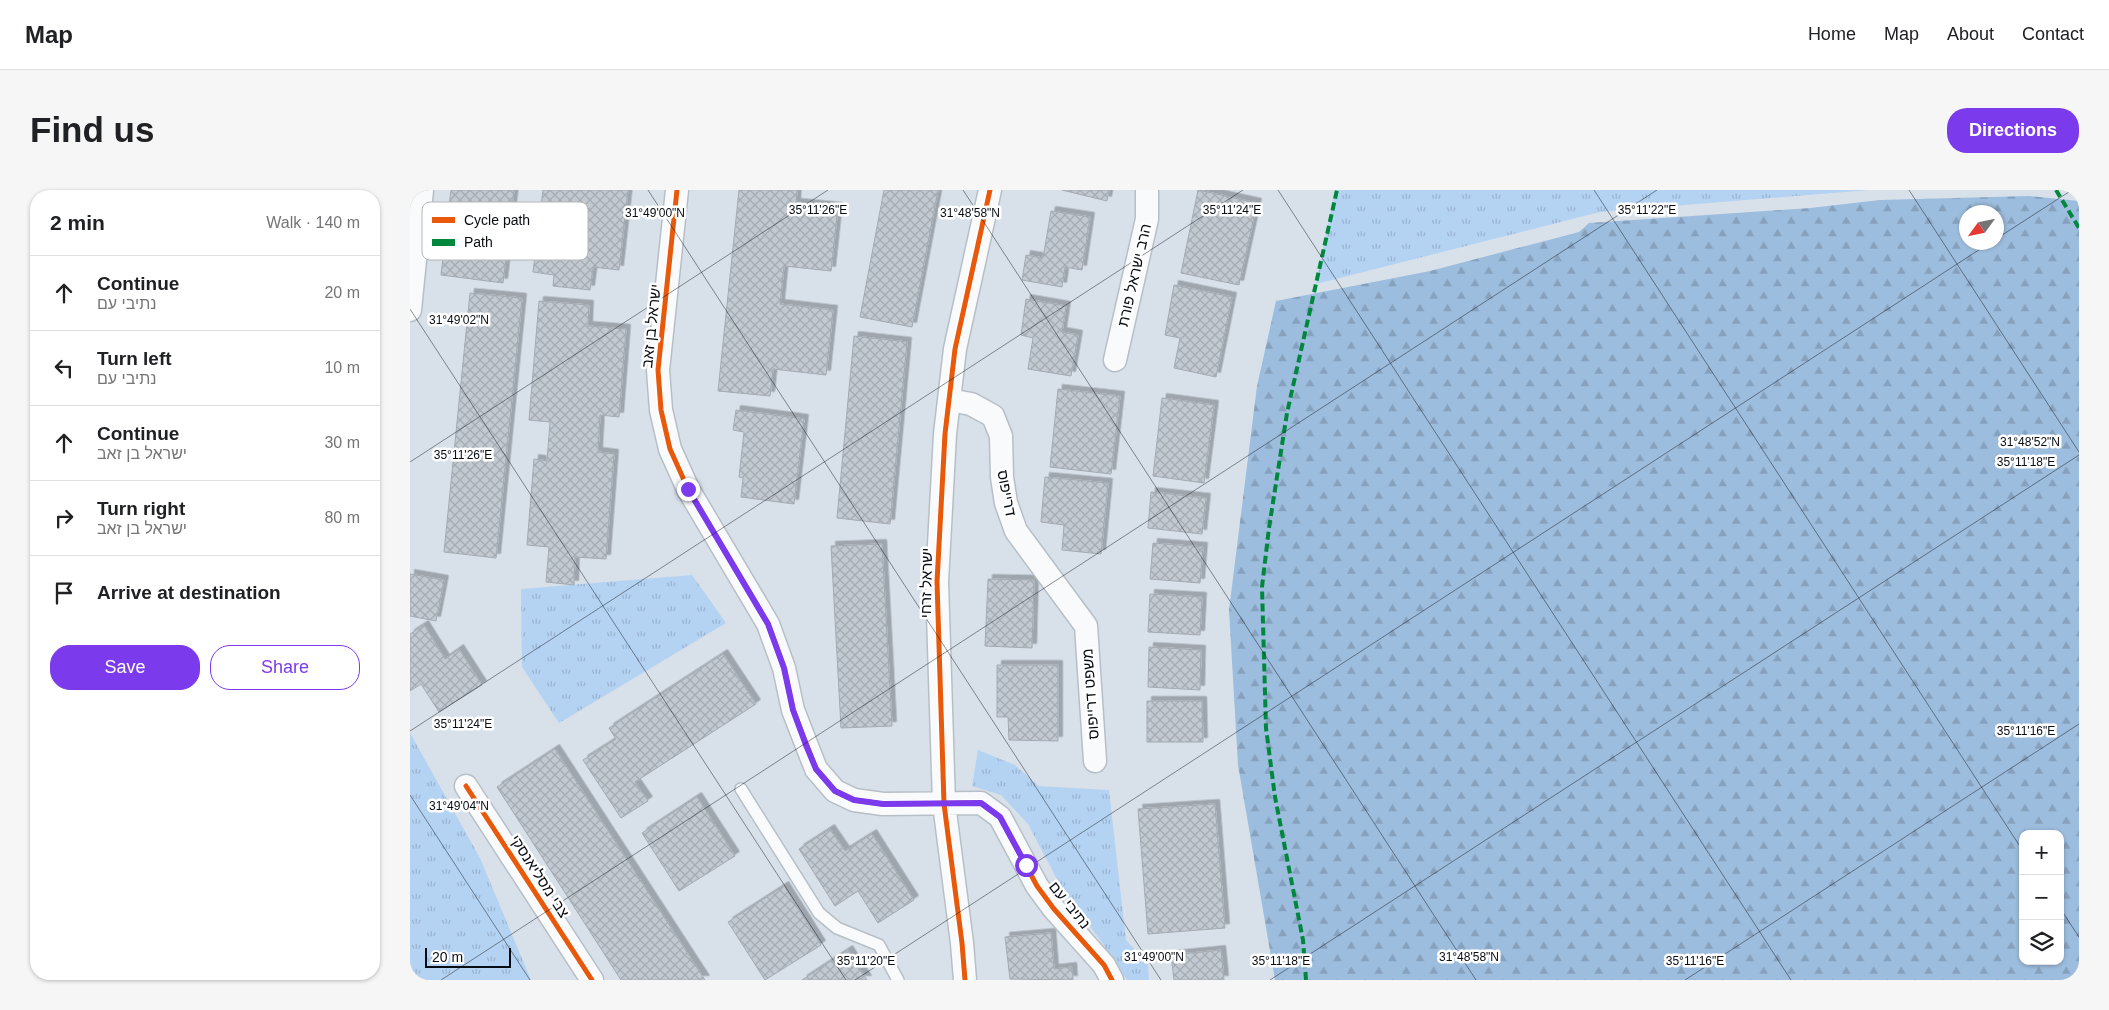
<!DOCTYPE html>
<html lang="en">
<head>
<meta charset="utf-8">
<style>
  :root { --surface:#fff; --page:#f6f6f6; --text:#202124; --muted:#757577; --line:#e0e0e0; --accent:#7c3aed }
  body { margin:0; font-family:Helvetica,"Noto Sans Hebrew",sans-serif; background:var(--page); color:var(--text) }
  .controls { position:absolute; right:15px; bottom:15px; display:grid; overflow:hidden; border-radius:10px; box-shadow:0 1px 4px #0004 }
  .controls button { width:45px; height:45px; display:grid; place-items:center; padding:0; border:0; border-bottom:1px solid var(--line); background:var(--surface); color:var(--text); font:25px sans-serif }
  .compass { position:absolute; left:1549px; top:15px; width:45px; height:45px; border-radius:50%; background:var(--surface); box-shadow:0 1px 4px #0004; rotate:237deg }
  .scale { position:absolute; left:15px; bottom:12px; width:86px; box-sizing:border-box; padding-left:5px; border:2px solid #080d13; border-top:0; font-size:14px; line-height:18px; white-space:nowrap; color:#080d13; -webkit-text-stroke:4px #fff; paint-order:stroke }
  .stop { position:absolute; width:15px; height:15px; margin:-11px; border:4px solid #7c3aed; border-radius:50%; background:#fff }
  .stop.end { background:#7c3aed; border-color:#fff; box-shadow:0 1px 5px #0008 }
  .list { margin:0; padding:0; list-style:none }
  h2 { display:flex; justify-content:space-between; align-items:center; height:65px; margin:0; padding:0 20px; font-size:21px }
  h2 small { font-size:16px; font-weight:400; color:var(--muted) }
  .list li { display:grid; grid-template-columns:32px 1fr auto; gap:15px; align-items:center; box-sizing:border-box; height:75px; padding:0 20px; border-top:1px solid var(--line) }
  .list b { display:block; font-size:19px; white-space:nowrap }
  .list p { margin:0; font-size:16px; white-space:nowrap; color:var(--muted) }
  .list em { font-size:16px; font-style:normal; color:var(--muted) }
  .actions { display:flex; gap:10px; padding:15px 20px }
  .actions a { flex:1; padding:11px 0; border:1px solid var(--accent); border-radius:20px; text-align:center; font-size:18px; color:var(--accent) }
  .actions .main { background:var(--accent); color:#fff }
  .icon { flex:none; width:28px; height:28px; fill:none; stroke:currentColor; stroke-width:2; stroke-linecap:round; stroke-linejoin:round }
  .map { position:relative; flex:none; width:1669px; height:790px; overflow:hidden; border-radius:20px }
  header { display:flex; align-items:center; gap:30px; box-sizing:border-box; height:70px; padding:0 25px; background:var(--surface); border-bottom:1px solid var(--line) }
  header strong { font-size:24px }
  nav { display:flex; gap:28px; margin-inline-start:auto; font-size:18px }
  .intro { display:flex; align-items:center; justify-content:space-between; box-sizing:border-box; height:120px; padding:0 30px }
  h1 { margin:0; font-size:35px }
  .button { padding:12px 22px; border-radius:20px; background:var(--accent); color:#fff; font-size:18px; font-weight:700 }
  main { display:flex; gap:30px; padding:0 30px }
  aside { flex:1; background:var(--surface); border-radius:20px; box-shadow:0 1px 4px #0004 }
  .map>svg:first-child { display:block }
</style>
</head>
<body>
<header>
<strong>Map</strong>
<nav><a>Home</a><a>Map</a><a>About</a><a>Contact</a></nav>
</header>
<div class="intro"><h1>Find us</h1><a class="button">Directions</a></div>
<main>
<aside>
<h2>2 min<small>Walk · 140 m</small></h2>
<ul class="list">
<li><svg class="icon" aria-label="ahead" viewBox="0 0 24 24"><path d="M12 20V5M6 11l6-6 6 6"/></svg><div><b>Continue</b><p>נתיבי עם</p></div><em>20 m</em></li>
<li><svg class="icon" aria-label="left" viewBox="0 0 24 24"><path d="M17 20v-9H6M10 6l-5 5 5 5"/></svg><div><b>Turn left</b><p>נתיבי עם</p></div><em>10 m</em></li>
<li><svg class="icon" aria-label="ahead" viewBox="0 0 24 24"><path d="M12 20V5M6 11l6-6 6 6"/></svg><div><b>Continue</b><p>ישראל בן זאב</p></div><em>30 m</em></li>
<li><svg class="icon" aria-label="right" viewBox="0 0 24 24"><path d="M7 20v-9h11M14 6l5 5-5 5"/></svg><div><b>Turn right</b><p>ישראל בן זאב</p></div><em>80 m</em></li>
<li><svg class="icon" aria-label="arrive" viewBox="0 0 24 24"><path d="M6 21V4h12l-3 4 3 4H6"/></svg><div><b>Arrive at destination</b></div></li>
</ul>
<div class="actions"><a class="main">Save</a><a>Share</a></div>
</aside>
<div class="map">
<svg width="1669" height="790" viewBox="0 0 1669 790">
  <defs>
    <pattern id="grass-tufts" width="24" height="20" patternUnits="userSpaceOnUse" patternTransform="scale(1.25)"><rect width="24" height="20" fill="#b4d2f2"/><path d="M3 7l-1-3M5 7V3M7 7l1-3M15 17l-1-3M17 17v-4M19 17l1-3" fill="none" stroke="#99b3cf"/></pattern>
    <pattern id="forest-firs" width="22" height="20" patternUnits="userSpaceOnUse" patternTransform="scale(1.25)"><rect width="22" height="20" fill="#9dbdde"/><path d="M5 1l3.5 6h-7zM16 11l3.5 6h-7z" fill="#86a1be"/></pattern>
    <pattern id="building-cross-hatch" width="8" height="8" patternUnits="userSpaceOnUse" patternTransform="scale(1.25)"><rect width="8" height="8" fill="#c2c9d0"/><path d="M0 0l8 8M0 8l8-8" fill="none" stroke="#a5abb2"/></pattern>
    <filter id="shadow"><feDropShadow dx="4.5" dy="-4.5" stdDeviation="0" flood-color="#0004"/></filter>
  </defs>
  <rect width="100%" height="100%" fill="#d8e1ea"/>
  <path fill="url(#grass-tufts)" d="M925 0H1459L1190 22 906 94Z
    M282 385 316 433 149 533 112 477 111 399Z
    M0 543 70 668 121 790H5L0 776Z
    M568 560 605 575 629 596 699 600 716 750 738 775 739 790H717L693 754 650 695 618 634 591 605 562 596Z"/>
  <path fill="url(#forest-firs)" fill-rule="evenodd" d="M1619 6 1669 11V790H865L828 575 819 420 847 196 866 111 1020 81 1169 42 1179 33 1400 18 1470 10ZM1556 22H1586V52H1556ZM1613 644H1650V771H1613Z"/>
  <path fill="url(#building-cross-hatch)" stroke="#a3aab1" filter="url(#shadow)" d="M41 0H104L93 93 31 85Z
    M133 0H218L209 80 183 77 180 100 143 96 144 85 123 82Z
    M329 0H387L386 13 428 17 421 81 374 76 370 114 423 120 416 185 363 179 360 206 308 201Z
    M474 0H528L502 137 450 127Z
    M652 0H699L697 11Z
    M788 0 847 13 829 95 771 83Z
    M641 21 680 27 672 80 655 77 652 97 612 90 616 65 633 68Z
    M764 95 822 107 806 187 764 178 770 148 755 145Z
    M60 103 112 108 86 368 34 362Z
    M616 109 656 116 652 142 668 145 661 186 618 179 623 148 611 145Z
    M129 111 179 115 178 136 216 139 209 227 190 225 188 262 204 264 196 369 165 367 164 395 136 392 139 357 117 355 124 269 137 271 140 232 119 230Z
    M444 146 497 152 480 334 427 328Z
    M648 199 710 206 701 284 640 277Z
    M752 208 804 215 794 293 743 286Z
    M326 220 394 229 384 314 331 307 333 288 329 287 334 242 323 240Z
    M635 287 698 293 691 364 652 360 654 335 631 332Z
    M741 302 796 308 792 344 738 338Z
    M743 353 793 357 790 393 740 389Z
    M472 354 482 536 431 538 421 356Z
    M0 384 34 390 26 431 0 426Z
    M578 389 624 390 622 458 575 456Z
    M740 404 792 407 790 445 738 442Z
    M14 435 35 469 49 459 72 495 29 522 11 494 0 501V444Z
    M739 457 791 460 790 500 738 497Z
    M313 464 346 514 225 592 238 611 211 628 173 570 206 549 199 538Z
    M587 475H648V551L599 550 598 527H587Z
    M737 511H792L793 552H737Z
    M145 559 295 790H211L152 698 87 597Z
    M287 607 325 666 269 701 232 643Z
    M805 614 815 738 738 744 728 619Z
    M420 639 435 661 462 644 504 710 468 733 448 701 425 716 389 659Z
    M374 696 411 755 355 790 318 732Z
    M641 743 644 779 662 777 663 790 600 789 595 747Z
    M438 760 457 790H392Z
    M811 760 814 790H764L761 765Z"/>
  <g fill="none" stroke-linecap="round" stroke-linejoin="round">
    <defs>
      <path id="service" d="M331 599 409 723 427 738 469 755 488 790"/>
      <path id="minor" d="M267 0 248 180 251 220 260 259 278 299 358 434 374 478 383 520 406 579 425 601 444 610 473 614 571 613 590 627 627 696 644 719 694 775 702 790
        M0 120 12 0
        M705 170 737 29V0
        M539 210 561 214 583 226 591 246 592 287 596 313 606 341 676 436 685 571
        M56 596 182 790
        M555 790 552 753 534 614 527 392 535 244 545 159 580 0"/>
    </defs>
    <use href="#service" stroke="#b7bfc6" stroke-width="14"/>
    <use href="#minor" stroke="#b7bfc6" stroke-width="25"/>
    <use href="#service" stroke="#f9fafc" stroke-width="11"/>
    <use href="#minor" stroke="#f9fafc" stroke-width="22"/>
    <path stroke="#00873e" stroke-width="4" stroke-dasharray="8 4" stroke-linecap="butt" d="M1646 0 1669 38
      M896 790 893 750 865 607 856 538 852 397 859 338 877 223 927 0"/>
    <defs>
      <path id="cycleway" d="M267 0 248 180 251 220 260 259 278 299 358 434 374 478 383 520 406 579 425 601 444 610 473 614 571 613 590 627 627 696 644 719 694 775 702 790
        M56 596 182 790
        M555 790 552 753 534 614 527 392 535 244 545 159 580 0"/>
    </defs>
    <use href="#cycleway" stroke="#fff" stroke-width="8"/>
    <use href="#cycleway" stroke="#e8590c" stroke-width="5"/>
  </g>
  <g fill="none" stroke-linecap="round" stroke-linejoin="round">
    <path stroke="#7c3aed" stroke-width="6" d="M278 299 358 434 374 478 383 520 396 555 406 579 425 601 444 610 473 614 571 613 590 627 616 675"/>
  </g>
  <path fill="none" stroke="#080d13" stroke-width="1" stroke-opacity="0.45" d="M238 0 751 790M553 0 1066 790M868 0 1381 790M1184 0 1613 661M1499 0 1669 262M0 2 4 0M1586 49 1662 0M0 119 436 790M0 272 418 0M0 541 833 0M0 605 120 790M1650 718 1669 747M31 790 1247 0M445 790 1581 52M860 790 1669 265M1275 790 1669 534"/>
  <g text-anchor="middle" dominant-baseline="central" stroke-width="5" stroke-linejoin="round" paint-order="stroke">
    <g font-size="15" fill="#080d13" stroke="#fff">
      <text transform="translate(724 85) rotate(-77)">הרב ישראל פורת</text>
      <text transform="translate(241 136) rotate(-84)">ישראל בן זאב</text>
      <text transform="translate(597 303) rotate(79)">דרייפוס</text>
      <text transform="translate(516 393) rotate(-89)">ישראל זרחי</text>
      <text transform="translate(680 504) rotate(-94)">משפט דרייפוס</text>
      <text transform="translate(130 686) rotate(57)">צבי מסליאנסקי</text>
      <text transform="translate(660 715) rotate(51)">נתיבי עם</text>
    </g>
  </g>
  <rect x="12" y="12" width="166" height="58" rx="8" fill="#fff" stroke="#b5b6b8" stroke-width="1"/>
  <rect x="22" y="27" width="23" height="6" fill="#e8590c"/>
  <rect x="22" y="49" width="23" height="7" fill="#00873e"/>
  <g font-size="14" fill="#080d13">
    <text x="54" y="35">Cycle path</text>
    <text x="54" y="57">Path</text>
  </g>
  <g font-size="12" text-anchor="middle" fill="#080d13" stroke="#fff" stroke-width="5" stroke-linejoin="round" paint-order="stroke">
    <text x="408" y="24">35°11'26"E</text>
    <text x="822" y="24">35°11'24"E</text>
    <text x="1237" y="24">35°11'22"E</text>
    <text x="245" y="27">31°49'00"N</text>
    <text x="560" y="27">31°48'58"N</text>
    <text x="49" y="134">31°49'02"N</text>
    <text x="1620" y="256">31°48'52"N</text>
    <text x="53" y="269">35°11'26"E</text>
    <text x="1616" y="276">35°11'18"E</text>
    <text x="53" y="538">35°11'24"E</text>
    <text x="1616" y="545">35°11'16"E</text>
    <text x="49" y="620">31°49'04"N</text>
    <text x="744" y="771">31°49'00"N</text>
    <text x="1059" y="771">31°48'58"N</text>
    <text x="456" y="775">35°11'20"E</text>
    <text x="871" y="775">35°11'18"E</text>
    <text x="1285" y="775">35°11'16"E</text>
  </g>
</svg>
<div class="controls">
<button>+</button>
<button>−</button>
<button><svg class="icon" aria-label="layers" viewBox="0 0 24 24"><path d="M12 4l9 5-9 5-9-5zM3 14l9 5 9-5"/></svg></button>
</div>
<svg class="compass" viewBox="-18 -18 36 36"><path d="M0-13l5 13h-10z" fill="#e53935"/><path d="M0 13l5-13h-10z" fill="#757577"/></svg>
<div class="scale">20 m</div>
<div class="stop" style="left:616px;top:675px"></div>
<div class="stop end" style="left:278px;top:299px"></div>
</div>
</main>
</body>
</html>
